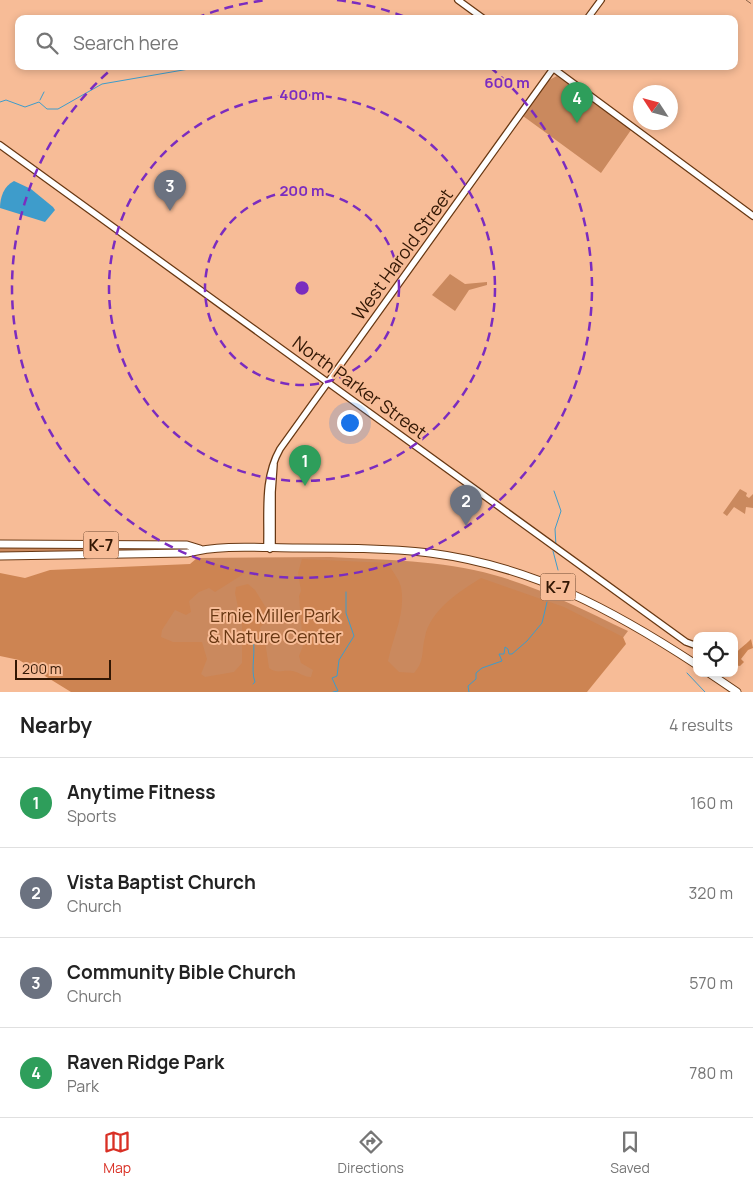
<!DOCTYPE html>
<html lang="en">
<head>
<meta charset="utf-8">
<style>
  :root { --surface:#fff; --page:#f2f2f2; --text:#222; --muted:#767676; --line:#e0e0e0; --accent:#d93025 }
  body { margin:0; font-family:Manrope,sans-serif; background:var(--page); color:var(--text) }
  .controls { position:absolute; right:15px; bottom:15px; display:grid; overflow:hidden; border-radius:10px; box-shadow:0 2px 8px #0003 }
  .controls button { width:45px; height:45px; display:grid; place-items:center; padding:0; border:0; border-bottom:1px solid var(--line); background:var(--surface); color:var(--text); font:25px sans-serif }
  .compass { position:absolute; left:633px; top:85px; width:45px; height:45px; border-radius:50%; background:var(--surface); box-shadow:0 2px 8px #0003; rotate:306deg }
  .scale { position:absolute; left:15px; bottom:12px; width:96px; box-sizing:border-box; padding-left:5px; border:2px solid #321704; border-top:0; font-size:14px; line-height:18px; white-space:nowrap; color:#321704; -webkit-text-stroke:4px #f7bc97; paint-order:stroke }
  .you { position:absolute; left:349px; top:422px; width:18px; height:18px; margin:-12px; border:4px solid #fff; border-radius:50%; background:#1a73e8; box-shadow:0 0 0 8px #1a73e833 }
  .badge { display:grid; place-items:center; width:32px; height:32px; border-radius:50%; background:var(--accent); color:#fff; font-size:16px; font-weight:700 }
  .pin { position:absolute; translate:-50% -41px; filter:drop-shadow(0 1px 2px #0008) }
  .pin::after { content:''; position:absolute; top:26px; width:18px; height:15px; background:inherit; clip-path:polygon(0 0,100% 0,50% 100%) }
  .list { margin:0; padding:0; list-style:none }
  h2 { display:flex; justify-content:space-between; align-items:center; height:65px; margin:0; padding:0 20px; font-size:21px }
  h2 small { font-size:16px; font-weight:400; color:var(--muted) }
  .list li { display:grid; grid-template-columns:32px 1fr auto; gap:15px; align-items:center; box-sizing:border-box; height:90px; padding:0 20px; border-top:1px solid var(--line) }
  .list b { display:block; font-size:19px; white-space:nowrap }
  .list p { margin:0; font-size:16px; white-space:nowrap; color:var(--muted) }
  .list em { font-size:16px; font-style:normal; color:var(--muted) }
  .icon { flex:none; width:28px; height:28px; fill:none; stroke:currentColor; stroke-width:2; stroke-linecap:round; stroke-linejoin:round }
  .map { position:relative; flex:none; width:753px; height:692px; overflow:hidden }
  .search { position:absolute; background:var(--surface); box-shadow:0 2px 8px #0003; left:15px; right:15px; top:15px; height:55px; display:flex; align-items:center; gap:12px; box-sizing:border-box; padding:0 18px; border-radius:10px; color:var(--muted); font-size:19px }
  .sheet { height:425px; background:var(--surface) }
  nav { display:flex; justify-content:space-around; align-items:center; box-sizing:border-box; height:70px; border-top:1px solid var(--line); background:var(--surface); font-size:14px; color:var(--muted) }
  nav a { display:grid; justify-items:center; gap:2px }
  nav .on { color:var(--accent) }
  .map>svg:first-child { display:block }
</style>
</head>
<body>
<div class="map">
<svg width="753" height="692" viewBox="0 0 753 692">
  <rect width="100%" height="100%" fill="#f7bc97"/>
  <path fill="#ca895e" d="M557 76 631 130 601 173 523 116 549 80Z
    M450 274 465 284 487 282V285L469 290 455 311 432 295Z
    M740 489 747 493 746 496 749 498 753 494V508L746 507 745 514 734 507 727 516 723 513Z
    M0 547 186 549 0 552Z
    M330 557C384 560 441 560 494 575 541 588 584 610 628 631L582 692H102L197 558Z"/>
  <path fill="#cd8452" d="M197 558 245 573 215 592 209 588 199 592 189 601 191 612 186 615 175 610 162 630 161 637 173 642H202L207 659 201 674 205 677 234 672 242 663V626L235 593 236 587 248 584 255 590 268 611 265 622 260 628 265 641 269 668C277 674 282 670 292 671 299 672 303 677 311 677L313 670 301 663 299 656 303 646 299 596 301 591 298 573 302 559 387 563C392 570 399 579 401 587 406 613 393 636 388 661L399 672 414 673C425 661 421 652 425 637 430 610 460 591 481 578L564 607 623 637 626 644 587 692H71L19 660 0 656V573L25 578 50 570 190 564Z
    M751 639 753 648 748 650 741 659 744 662 740 666 734 665C734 649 742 649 751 639Z"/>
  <path fill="#3e9ccb" d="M14 181 31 189 53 207 55 210 45 222 0 208C0 197 4 186 14 181Z"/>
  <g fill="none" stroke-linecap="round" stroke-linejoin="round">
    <path stroke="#3e9ccb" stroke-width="1" d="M40 100 44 92
      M0 102 6 100 25 107 39 102 47 109H58L102 84 189 69
      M554 491 561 511 555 529 556 546
      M553 551 558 570
      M252 634C257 650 250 669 255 682L253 684
      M687 673 705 692
      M333 692 338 691 332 678 337 676 339 660 354 636 346 613V592
      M469 692 468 686 476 679V673L482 668 502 661 499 654H504L505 647 508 649 509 654H512L527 641 542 623 547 602"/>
    <defs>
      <path id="secondary" d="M458 0 484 19
        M587 19 601 0
        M550 66 753 216
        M0 145 686 642 697 646
        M270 549 267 545C268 512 263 479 280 449L555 66
        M270 549 272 545V492L274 464"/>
      <path id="highway" d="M0 544 187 545 200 549
        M0 556 188 553C220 544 263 548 297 548 342 548 386 548 430 553 532 566 613 610 697 665
        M709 673 737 692"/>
    </defs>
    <use href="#secondary" stroke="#683813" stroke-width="8"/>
    <use href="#highway" stroke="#683813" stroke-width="9"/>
    <use href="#secondary" stroke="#fff" stroke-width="5.5"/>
    <use href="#highway" stroke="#fff" stroke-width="7"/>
    <path stroke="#8b6247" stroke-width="1" stroke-dasharray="6 6" stroke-linecap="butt" d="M746 0 753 5"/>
  </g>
  <g fill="none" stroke="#7b2cbf" stroke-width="2.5" stroke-dasharray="9 6">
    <circle cx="302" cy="288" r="97"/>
    <circle cx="302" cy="288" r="193"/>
    <path d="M196 18A290 290 0 0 1 267 0M337 0A290 290 0 0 1 408 18M490 67A290 290 0 1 1 114 67"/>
  </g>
  <g text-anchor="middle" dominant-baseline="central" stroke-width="4" stroke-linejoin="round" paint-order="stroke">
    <g fill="#f7bc97" stroke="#6d4830" stroke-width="1">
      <rect x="83.5" y="531.5" width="35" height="27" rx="4"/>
      <rect x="540.5" y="573.5" width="35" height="27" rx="4"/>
    </g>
    <g font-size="16" font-weight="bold" fill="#321704">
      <text x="101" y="545">K-7</text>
      <text x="558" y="587">K-7</text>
    </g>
    <g font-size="18" fill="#321704" stroke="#f7bc97">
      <text transform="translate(402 254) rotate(-54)">West Harold Street</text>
      <text transform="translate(360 387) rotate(36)">North Parker Street</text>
    </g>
    <g font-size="18" fill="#683712" stroke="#f7bc97">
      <text x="275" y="615">Ernie Miller Park<tspan x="275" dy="21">&amp; Nature Center</tspan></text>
    </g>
  </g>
  <circle cx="302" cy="288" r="8" fill="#7b2cbf" stroke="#f7bc97" stroke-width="2.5"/>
  <g font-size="15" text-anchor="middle" font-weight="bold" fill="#7b2cbf" stroke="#f7bc97" stroke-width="4" stroke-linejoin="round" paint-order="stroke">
    <text x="507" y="88">600 m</text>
    <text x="302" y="100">400 m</text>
    <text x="302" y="196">200 m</text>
  </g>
</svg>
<div class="controls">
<button><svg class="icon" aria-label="locate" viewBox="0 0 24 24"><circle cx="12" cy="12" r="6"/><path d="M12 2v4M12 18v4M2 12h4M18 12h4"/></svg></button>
</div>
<svg class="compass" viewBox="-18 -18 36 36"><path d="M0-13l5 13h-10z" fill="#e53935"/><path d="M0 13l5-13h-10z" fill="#767676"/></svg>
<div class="scale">200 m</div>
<div class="you"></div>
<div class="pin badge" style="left:305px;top:486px;background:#2e9e5b">1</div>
<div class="pin badge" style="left:466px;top:526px;background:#6b7280">2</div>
<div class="pin badge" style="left:170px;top:211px;background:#6b7280">3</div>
<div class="pin badge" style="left:577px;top:123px;background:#2e9e5b">4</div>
<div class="search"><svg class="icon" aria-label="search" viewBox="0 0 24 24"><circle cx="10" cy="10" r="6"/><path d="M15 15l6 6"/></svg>Search here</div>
</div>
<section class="sheet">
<h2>Nearby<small>4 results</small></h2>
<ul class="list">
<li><span class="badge" style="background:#2e9e5b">1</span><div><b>Anytime Fitness</b><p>Sports</p></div><em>160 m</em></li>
<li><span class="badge" style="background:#6b7280">2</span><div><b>Vista Baptist Church</b><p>Church</p></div><em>320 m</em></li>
<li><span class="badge" style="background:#6b7280">3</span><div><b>Community Bible Church</b><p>Church</p></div><em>570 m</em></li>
<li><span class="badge" style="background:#2e9e5b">4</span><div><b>Raven Ridge Park</b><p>Park</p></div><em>780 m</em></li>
</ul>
</section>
<nav>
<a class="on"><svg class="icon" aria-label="map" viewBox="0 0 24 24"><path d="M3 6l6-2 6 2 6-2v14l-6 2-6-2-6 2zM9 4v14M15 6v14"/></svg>Map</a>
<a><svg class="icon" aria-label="directions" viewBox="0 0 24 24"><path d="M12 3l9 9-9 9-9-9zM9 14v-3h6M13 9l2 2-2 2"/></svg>Directions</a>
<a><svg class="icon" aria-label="saved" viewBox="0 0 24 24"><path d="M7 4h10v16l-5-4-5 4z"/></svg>Saved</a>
</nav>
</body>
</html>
